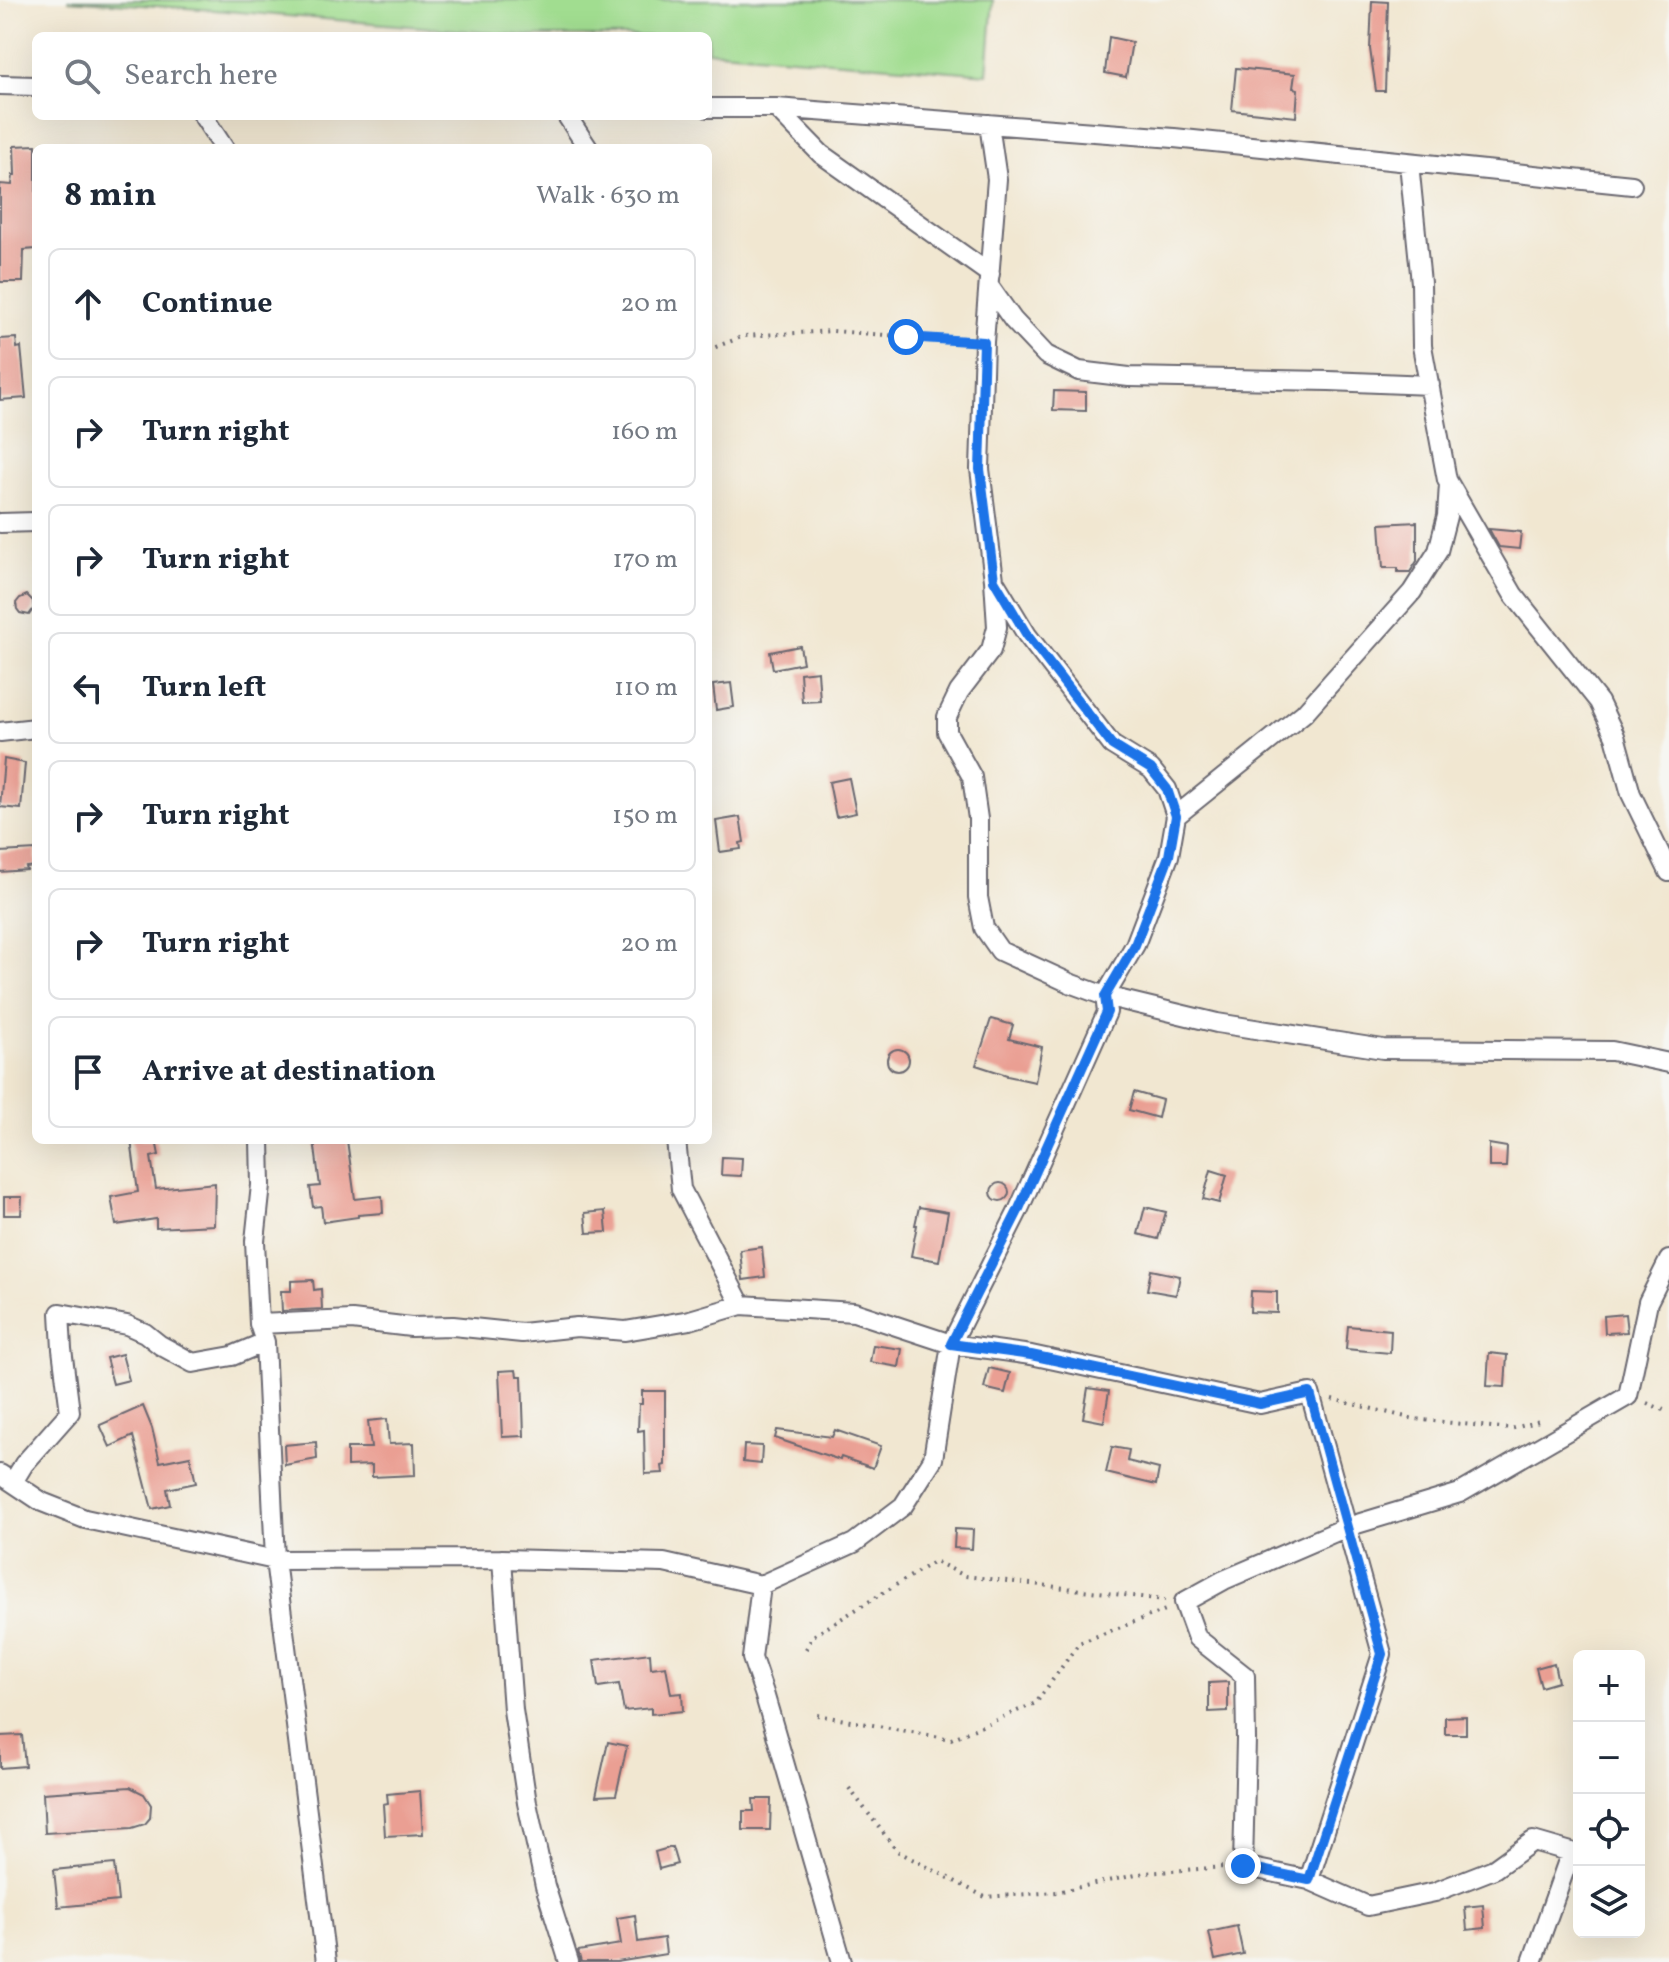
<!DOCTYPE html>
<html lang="en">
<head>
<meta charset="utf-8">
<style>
  :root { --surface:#fff; --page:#f6f6f7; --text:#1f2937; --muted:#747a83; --line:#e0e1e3 }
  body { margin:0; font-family:Vollkorn,serif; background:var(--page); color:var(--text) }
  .controls { position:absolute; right:24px; bottom:24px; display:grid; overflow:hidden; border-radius:12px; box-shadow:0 8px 32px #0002 }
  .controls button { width:72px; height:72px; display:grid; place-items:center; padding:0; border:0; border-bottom:2px solid var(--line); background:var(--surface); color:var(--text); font:40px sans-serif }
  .stop { position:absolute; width:24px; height:24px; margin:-18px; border:6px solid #1a73e8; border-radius:50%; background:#fff }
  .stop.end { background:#1a73e8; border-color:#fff; box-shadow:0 2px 8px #0008 }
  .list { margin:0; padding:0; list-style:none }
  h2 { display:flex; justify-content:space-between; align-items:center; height:104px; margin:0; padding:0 32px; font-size:34px }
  h2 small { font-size:26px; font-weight:400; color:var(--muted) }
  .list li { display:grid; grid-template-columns:52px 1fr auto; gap:24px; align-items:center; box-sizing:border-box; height:112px; margin:0 16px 16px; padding:0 16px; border:2px solid var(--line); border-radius:12px }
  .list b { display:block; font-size:30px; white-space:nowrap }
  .list em { font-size:26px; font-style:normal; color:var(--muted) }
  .icon { flex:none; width:44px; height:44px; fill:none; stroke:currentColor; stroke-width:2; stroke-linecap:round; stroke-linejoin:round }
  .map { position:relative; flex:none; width:1669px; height:1962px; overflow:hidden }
  .search { position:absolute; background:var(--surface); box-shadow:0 8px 32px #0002; left:32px; top:32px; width:680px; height:88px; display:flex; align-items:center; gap:20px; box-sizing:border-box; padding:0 28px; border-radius:12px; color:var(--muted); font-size:30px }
  .panel { position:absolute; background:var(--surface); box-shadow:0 8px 32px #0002; left:32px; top:144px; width:680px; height:1000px; border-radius:12px }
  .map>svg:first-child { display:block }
</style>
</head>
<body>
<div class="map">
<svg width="1669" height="1962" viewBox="0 0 1669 1962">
  <rect width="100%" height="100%" fill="#f6f6f2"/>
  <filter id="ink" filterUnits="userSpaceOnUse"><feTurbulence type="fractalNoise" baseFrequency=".0125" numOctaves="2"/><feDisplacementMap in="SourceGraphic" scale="16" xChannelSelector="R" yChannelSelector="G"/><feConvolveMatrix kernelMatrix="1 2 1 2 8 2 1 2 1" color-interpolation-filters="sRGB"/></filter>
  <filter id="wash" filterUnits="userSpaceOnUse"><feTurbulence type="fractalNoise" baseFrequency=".006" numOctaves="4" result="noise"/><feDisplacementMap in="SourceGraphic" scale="32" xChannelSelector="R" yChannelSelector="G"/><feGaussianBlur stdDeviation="1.8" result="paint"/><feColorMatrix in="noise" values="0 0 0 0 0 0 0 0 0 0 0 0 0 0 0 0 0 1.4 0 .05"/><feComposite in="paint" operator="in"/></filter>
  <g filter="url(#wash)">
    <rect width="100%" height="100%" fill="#f1e7d1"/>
    <path fill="#a1dd90" stroke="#628066" stroke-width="2" d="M68 0H993L987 74 708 51V36H531L201 9Z"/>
    <g id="blocks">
      <path fill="#ea9f93" d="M1372 1 1388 2 1385 91H1376L1370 49Z
        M1109 37 1132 42 1126 77 1105 73Z
        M1236 68 1295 74 1293 88 1298 89 1296 117 1232 110Z
        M36 145V249L24 250 23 282H0V184L12 185 13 175H15L14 146Z
        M16 338 17 348 21 347 26 398 0 400V339Z
        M1054 391 1086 392V411L1053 410Z
        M1417 522V561L1410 572H1398V568H1383L1380 524Z
        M1489 529 1521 532 1519 549 1499 547Z
        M27 595 33 601 34 608 29 615 20 613 17 609 16 603 20 598Z
        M800 646 803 663 773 669 770 652Z
        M818 671 820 701 802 702 800 673Z
        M731 683 734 707 716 710 713 685Z
        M4 759 25 763 21 809 0 807Z
        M849 778 856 813 836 817 829 782Z
        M740 817 744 842 740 843 741 849 720 852 716 821Z
        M36 850V866L26 867 27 870 0 872V852Z
        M991 1019 1013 1025 1009 1039 1042 1047 1035 1082 1007 1076V1075L976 1065Z
        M887 1060a11 11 0 1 1 22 0a11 11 0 1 1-22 0Z
        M1134 1092 1162 1100 1158 1118 1129 1110Z
        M131 1140H156L159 1155 151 1157 156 1189 215 1183 214 1225 156 1228V1219L116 1225 111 1197 138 1192Z
        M314 1140H347L355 1199 382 1196 383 1213 358 1215V1217L323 1222 321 1206 313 1207 310 1187 320 1186Z
        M1489 1144 1507 1147 1506 1167H1489Z
        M722 1157 742 1158 741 1176 721 1175Z
        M1211 1170 1227 1175 1219 1203 1203 1199Z
        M991 1192a9 9 0 1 1 18 0a9 9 0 1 1-18 0Z
        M4 1197H22L21 1215H4Z
        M919 1207 948 1212 939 1261 911 1256 917 1225H915Z
        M1145 1207 1166 1212 1158 1239 1138 1234Z
        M605 1211 607 1232 587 1233 585 1213Z
        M762 1247 765 1277 743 1280 740 1250Z
        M1151 1270 1180 1276 1176 1295 1147 1290Z
        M313 1280 314 1290 321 1289 322 1309 282 1311 281 1291H291V1281Z
        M1251 1291 1277 1292V1313L1250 1312Z
        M1625 1314 1627 1332 1605 1333 1604 1316Z
        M1348 1326 1391 1330 1390 1353 1346 1349Z
        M873 1345 902 1349 899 1367 870 1362Z
        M1489 1353 1507 1355 1505 1387 1487 1386Z
        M122 1354 129 1380 113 1384 106 1358Z
        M989 1368 1010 1373 1005 1393 984 1388Z
        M516 1370 517 1376H522L524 1436 502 1437 499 1371Z
        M1088 1388 1109 1391 1104 1422 1083 1418Z
        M642 1391H665V1465L662 1466 663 1473 645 1474 644 1430 638 1431 639 1404H642Z
        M143 1406 152 1428 160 1462 190 1456 196 1483 167 1489 170 1505 152 1509 133 1436 110 1447 100 1425Z
        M387 1419 389 1444 414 1443 415 1475 372 1477V1465L347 1466V1448H371L368 1421Z
        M777 1430 832 1437 835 1430 881 1446 873 1468 841 1457 840 1460 775 1438Z
        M316 1442 317 1459 285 1465 284 1445Z
        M744 1445 762 1446 761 1464 743 1462Z
        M1112 1447 1129 1450 1127 1461 1159 1469 1156 1485 1106 1473Z
        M955 1529 973 1530 972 1549 954 1548Z
        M650 1653 651 1668 666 1666 671 1694 682 1693 683 1711 651 1714V1708L624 1711 619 1684 598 1687 594 1660Z
        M1554 1663 1558 1682 1541 1687 1536 1668Z
        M1228 1682V1711L1209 1712V1683Z
        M1466 1716V1734H1445V1717Z
        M22 1735 25 1766 0 1768V1736Z
        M608 1742 627 1746 616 1795 596 1796Z
        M130 1787 144 1794 151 1805 150 1818 145 1824 132 1828 45 1833 43 1793Z
        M420 1791 423 1834 385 1836 383 1804 388 1803 387 1794Z
        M753 1799H771L770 1830H743V1811H754Z
        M672 1847 677 1864 659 1869 655 1852Z
        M114 1864 118 1901 58 1907 54 1870Z
        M1483 1905 1485 1928 1467 1930 1465 1907Z
        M635 1915 638 1942 664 1938 666 1954 617 1962H581L578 1951 621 1944 617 1918Z
        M1237 1926 1243 1954 1215 1960 1209 1932Z"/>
    </g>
  </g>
  <g filter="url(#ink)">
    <use href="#blocks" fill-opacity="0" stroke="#6a6770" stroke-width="2"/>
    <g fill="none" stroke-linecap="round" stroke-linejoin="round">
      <defs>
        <path id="street" d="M0 85 36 86
          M708 108H776L1174 138 1632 185
          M776 108 821 154 990 274
          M203 116 224 148
          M567 116 588 148
          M1409 163 1421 283 1422 346 1447 480 1513 594 1599 702 1615 736 1631 794 1669 872
          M989 286 1013 320 1046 355 1079 371 1129 377 1329 381 1430 385
          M0 523 36 522
          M996 584 1027 635 1112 745 1151 769 1167 789 1176 816 1169 856 1135 945 1105 996 1217 1023 1383 1049 1612 1051 1669 1063
          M0 732 36 728
          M1176 816 1304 713 1412 592 1438 551 1447 516 1449 484
          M260 1140 261 1185 255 1241 259 1324 265 1342 275 1560 326 1962
          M676 1140 681 1189 741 1305
          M259 1324 352 1320 411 1327 453 1326 522 1333 577 1327 625 1331 690 1320 741 1305 854 1312 951 1344 1031 1355 1260 1404 1310 1393 1382 1654 1309 1880
          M0 1474 42 1502 85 1519 275 1560 502 1559 664 1563 761 1585
          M13 1482 24 1464 70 1412 62 1349 60 1313 127 1325 145 1333 160 1345 193 1363 232 1356 265 1342
          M502 1559 513 1710 527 1803 545 1886 569 1962
          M842 1962 764 1693 752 1658 761 1585 854 1543 903 1506 933 1459 951 1344 1018 1211 1107 1012 1105 996 1072 984 1000 951 984 928 978 897V819L972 777 947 732V717L959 692 991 650 997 627 994 580 980 469 984 342 997 179 989 124
          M1532 1962 1571 1852 1533 1841 1494 1869 1435 1892 1368 1906 1309 1880 1243 1866 1246 1739 1245 1676 1197 1638 1184 1602 1224 1580 1347 1527 1460 1493 1628 1396 1648 1302 1669 1260"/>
      </defs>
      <use href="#street" stroke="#6a6770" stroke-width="22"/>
      <path stroke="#6a6770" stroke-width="4" stroke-dasharray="2 6" stroke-linecap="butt" d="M708 350 744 336 833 331 965 341
        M1332 1399 1414 1419 1511 1429 1543 1420
        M1647 1403 1669 1412
        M806 1649 813 1636 935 1561 965 1576 1165 1600
        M817 1715 951 1739 1036 1703 1079 1643 1168 1609
        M849 1788 897 1851 985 1897 1057 1892 1145 1873 1225 1867"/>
      <use href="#street" stroke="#fff" stroke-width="18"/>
    </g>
  </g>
  <g fill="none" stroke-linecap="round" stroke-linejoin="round" filter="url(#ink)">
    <path stroke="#1a73e8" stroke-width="10" d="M906 337 984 342 980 469 994 580 1027 635 1112 745 1151 769 1167 789 1176 816 1169 856 1135 945 1105 996 1107 1012 1018 1211 951 1344 1031 1355 1260 1404 1310 1393 1382 1654 1309 1880 1243 1866"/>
  </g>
</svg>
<div class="controls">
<button>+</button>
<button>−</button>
<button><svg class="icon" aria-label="locate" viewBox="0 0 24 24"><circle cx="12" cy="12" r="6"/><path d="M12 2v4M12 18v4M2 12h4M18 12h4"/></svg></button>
<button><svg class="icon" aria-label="layers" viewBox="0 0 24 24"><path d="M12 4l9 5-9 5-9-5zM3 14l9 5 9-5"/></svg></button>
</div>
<div class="stop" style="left:906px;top:337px"></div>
<div class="stop end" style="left:1243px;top:1866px"></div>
<div class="search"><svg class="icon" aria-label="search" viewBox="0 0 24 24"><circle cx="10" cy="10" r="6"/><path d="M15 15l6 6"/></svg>Search here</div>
<section class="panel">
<h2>8 min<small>Walk · 630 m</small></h2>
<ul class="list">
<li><svg class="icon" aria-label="ahead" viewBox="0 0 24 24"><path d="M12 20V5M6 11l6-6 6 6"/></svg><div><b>Continue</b></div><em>20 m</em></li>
<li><svg class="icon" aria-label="right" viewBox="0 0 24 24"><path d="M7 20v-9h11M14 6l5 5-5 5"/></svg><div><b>Turn right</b></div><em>160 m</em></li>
<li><svg class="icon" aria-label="right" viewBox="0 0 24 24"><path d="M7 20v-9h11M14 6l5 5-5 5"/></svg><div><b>Turn right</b></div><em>170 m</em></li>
<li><svg class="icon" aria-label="left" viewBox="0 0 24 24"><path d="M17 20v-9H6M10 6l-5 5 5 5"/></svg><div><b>Turn left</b></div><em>110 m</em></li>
<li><svg class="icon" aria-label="right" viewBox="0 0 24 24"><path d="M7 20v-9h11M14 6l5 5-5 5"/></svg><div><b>Turn right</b></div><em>150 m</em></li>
<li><svg class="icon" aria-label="right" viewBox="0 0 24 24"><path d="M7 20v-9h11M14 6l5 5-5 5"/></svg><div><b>Turn right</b></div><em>20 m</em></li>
<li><svg class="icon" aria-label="arrive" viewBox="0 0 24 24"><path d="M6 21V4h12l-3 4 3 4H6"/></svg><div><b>Arrive at destination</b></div></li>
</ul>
</section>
</div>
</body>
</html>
